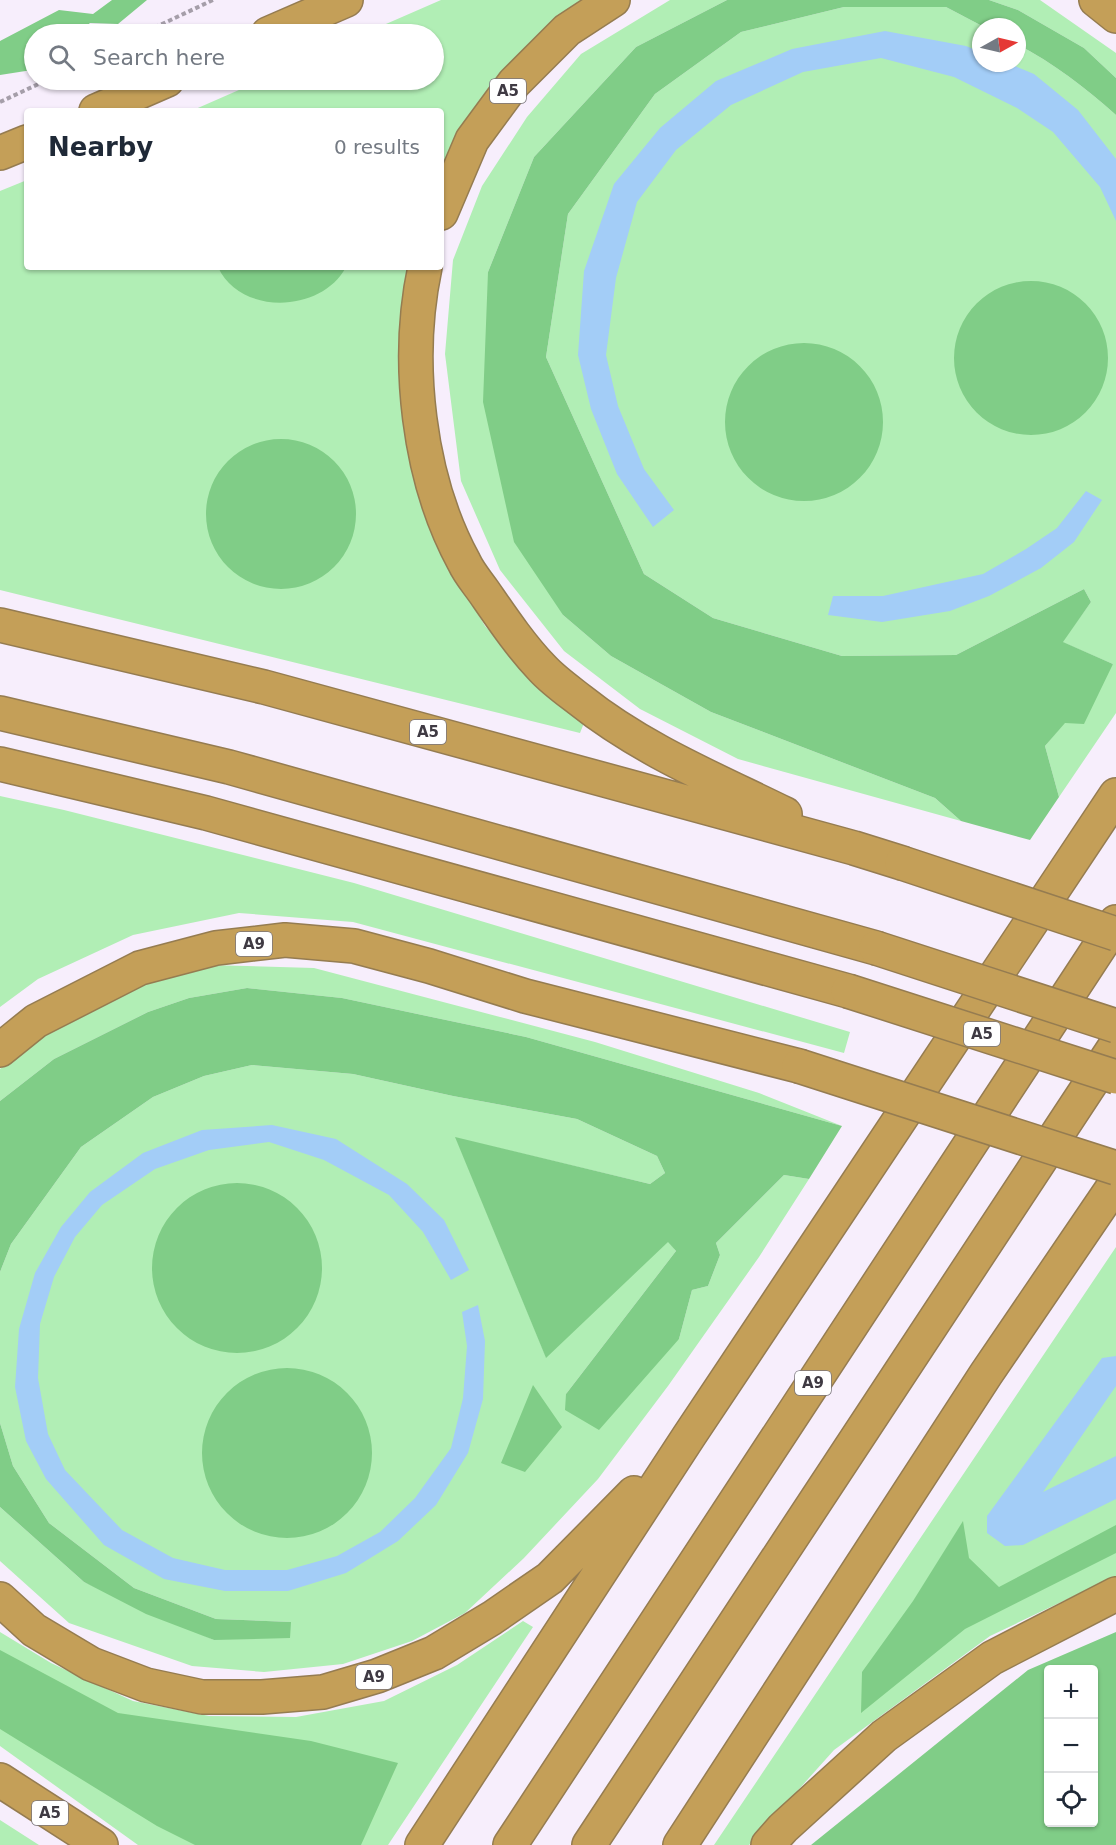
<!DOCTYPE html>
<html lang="en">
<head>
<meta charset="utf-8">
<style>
  :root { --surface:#fff; --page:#f6f6f7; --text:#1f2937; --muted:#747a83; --line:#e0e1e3 }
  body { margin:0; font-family:"DejaVu Sans",sans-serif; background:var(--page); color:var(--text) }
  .controls { position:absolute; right:18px; bottom:18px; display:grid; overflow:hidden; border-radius:6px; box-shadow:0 2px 4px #0004 }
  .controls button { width:54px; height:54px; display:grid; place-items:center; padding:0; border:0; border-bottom:2px solid var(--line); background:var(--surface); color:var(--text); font:30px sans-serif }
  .compass { position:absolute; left:972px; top:18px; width:54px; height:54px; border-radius:50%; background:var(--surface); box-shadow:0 2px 4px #0004; rotate:82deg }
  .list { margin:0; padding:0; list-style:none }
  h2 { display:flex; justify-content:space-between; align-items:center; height:78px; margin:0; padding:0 24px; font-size:26px }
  h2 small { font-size:20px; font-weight:400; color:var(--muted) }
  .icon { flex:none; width:33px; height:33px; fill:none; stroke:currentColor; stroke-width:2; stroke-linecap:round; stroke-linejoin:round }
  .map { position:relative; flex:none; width:1116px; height:1845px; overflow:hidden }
  .search { position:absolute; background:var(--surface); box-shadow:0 2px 4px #0004; left:24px; top:24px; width:420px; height:66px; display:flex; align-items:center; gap:15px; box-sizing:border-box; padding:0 21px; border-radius:33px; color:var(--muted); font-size:22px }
  .panel { position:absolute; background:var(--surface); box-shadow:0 2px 4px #0004; left:24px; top:108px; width:420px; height:162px; border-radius:6px }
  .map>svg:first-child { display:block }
</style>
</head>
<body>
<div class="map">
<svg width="1116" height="1845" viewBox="0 0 1116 1845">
  <rect width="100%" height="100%" fill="#f7eefc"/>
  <path fill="#b1eeb5" d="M441 0H588L441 175V111H191L262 80H434V34H363Z
    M670 0H727L636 47 534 157 488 272 563 615 611 656 711 712 935 798 961 821 738 759 640 709 564 651 500 570 461 481 445 354 453 260 482 186 527 117 581 54Z
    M989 0H1040L1116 53V78L1084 48 1018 10Z
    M844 7H946L984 27H981V63H1017V44C1053 63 1086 88 1116 115V713L1059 797 1045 746 1113 664 1062 642 1091 602 1084 589 956 655 842 656 713 618 644 574 546 357 568 214 655 94 741 32Z
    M27 180V267H411L435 540 485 626 549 694 584 723 580 733 0 590V191Z
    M0 796 64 810 354 883 850 1032 844 1053 353 922 239 913 133 935 38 979 0 1007Z
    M207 965 314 968 595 1042 759 1093 842 1126 526 1037 342 998 247 988 189 998 148 1012 54 1059 0 1101V1069L45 1029 126 985Z
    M252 1065 353 1074 453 1096 577 1119 657 1156 665 1173 650 1184 456 1138 546 1357 668 1241 676 1251 566 1394 679 1339 692 1290 708 1286 720 1255 716 1243 784 1175 809 1179 759 1257 668 1386 598 1479 524 1558 465 1613 412 1641 343 1664 264 1672 192 1666 69 1623 0 1561V1507L84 1582 214 1640 291 1622 216 1619 134 1588 49 1523 13 1466 0 1423V1272L11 1244 81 1147 153 1097 204 1076Z
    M1116 1247V1576L990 1636 834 1750 749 1845H714Z
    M523 1621 533 1627 388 1845H138L0 1746V1632L51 1663 133 1701 209 1716 296 1717 384 1701 457 1665Z
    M0 1820 39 1845H0Z"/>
  <path fill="#80cd87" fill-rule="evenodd" d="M112 0H147L118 24 90 23 76 34H34V67L32 70 0 75V41L59 10 93 14Z
    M727 0H989L1018 10 1084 48 1116 78V115C1086 88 1053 63 1017 44V27H984L946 7H844L741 32 655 94 568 214 546 357 644 574 713 618 842 656 956 655 1084 589 1091 602 1063 642 1113 664 1084 724 1065 723 1045 746 1059 797 1030 840 961 821 935 798 711 712 611 656 563 615 514 542 483 402 488 272 534 157 636 47Z
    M218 267H346C322 313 240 316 218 267Z
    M954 358a77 77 0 1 1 154 0a77 77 0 1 1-154 0Z
    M725 422a79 79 0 1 1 158 0a79 79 0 1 1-158 0Z
    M206 514a75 75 0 1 1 150 0a75 75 0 1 1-150 0Z
    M247 988 342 998 526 1037 842 1126 809 1179 784 1175 716 1243 720 1255 708 1286 692 1290 679 1339 599 1430 565 1410 566 1394 676 1251 668 1242 546 1358 455 1137 650 1184 665 1173 657 1156 577 1119 453 1096 353 1074 252 1065 204 1076 153 1097 81 1147 11 1244 0 1272V1101L54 1059 148 1012 189 998Z
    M152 1268a85 85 0 1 1 170 0a85 85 0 1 1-170 0Z
    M202 1453a85 85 0 1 1 170 0a85 85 0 1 1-170 0Z
    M533 1385 562 1427 525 1472 501 1463Z
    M0 1423 13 1466 49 1523 134 1588 216 1619 291 1622 290 1638 214 1640 146 1614 84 1582 0 1507Z
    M963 1521 969 1558 999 1587 1116 1525V1553L965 1629 861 1713 862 1672 913 1601Z
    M1116 1632V1845H811L1028 1670ZM1048 1670H1094V1822H1048Z
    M0 1650 118 1713 311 1741 398 1763 361 1845H195L157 1826 0 1729Z"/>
  <path fill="#a3cdf7" d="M885 31 966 46 981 52V63H1008L1034 74 1078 110 1116 159V221L1100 187 1053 132 1017 108 954 77 881 58 803 72 731 105 676 150 637 202 616 278 606 355 618 406 644 469 674 510 653 527 617 474 591 409 578 355 584 271 614 184 660 128 716 81 792 49Z
    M1086 491 1102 500 1074 542 1041 568 989 596 950 611 882 622 828 615 833 596H883L983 574 1026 549 1057 528Z
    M272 1125 336 1139 407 1184 444 1220 469 1270 451 1280 423 1232 389 1195 324 1160 269 1142 209 1150 155 1169 102 1205 75 1237 54 1277 40 1324 38 1378 48 1434 65 1470 122 1530 173 1558 225 1570H287L337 1556 380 1532 415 1498 451 1448 463 1398 467 1346 462 1312 478 1305 485 1341 483 1399 468 1453 436 1505 398 1541 346 1573 288 1591H225L164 1579 104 1545 46 1479 26 1441 15 1387 19 1329 35 1273 61 1227 90 1192 143 1153 202 1130Z
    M1116 1356V1386L1043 1492 1116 1456V1499L1023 1545 1005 1546 987 1533V1516L1102 1358Z"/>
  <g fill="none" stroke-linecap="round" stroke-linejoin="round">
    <defs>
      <path id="highway" d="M1096 0 1116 16
        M268 34 346 0
        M96 111 167 80
        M0 153 27 142
        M441 213 472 140 514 83 567 30 613 0
        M425 267C405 361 418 478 464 562 469 573 477 582 484 592 502 618 520 645 542 668 553 680 567 690 580 700 641 749 716 780 785 814
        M0 625 264 687 854 848 902 863
        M0 713 229 767 876 948
        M0 764 206 813 848 991
        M0 1050 36 1021 140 968 216 948 285 940 354 946 429 966 525 996 799 1066
        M0 1599 34 1630 91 1664 146 1685 202 1697H262L323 1692 377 1676 434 1653 492 1618 550 1578 634 1493
        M0 1780 101 1845
        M422 1845 689 1436 1116 795
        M510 1845 1116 922
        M589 1845 1116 1045
        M680 1845 986 1374 1116 1183
        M768 1845 783 1828 884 1736 992 1658 1116 1594"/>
    </defs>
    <use href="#highway" stroke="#957c51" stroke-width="36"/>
    <path stroke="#a59ea9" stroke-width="4" stroke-dasharray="4.5 3" stroke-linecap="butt" d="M141 34 213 0
      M0 102 47 80"/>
    <use href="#highway" stroke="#c49f58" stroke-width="33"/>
    <defs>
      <path id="highway-bridge" d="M902 863 1116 934
        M876 948 1116 1026
        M848 991 1116 1077
        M799 1066 1116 1168"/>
    </defs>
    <use href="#highway-bridge" stroke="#957c51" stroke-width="36" stroke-linecap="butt"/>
    <use href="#highway-bridge" stroke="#c49f58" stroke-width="33"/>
  </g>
  <g text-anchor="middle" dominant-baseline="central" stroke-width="6" stroke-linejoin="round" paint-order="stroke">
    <g fill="#fff" stroke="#79757b" stroke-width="1.5">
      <rect x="490" y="79" width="36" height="24" rx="4.5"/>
      <rect x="410" y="720" width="36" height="24" rx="4.5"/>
      <rect x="236" y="932" width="36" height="24" rx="4.5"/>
      <rect x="964" y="1022" width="36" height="24" rx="4.5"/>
      <rect x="795" y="1371" width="36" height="24" rx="4.5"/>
      <rect x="356" y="1665" width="36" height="24" rx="4.5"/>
      <rect x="32" y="1801" width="36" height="24" rx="4.5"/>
    </g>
    <g font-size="15" font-weight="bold" fill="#3f3a43">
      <text x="508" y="91">A5</text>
      <text x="428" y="732">A5</text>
      <text x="254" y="944">A9</text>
      <text x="982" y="1034">A5</text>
      <text x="813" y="1383">A9</text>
      <text x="374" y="1677">A9</text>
      <text x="50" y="1813">A5</text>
    </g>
  </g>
</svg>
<div class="controls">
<button>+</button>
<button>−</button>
<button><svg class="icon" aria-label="locate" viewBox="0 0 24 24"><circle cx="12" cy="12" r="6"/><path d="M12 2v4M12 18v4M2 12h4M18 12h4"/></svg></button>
</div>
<svg class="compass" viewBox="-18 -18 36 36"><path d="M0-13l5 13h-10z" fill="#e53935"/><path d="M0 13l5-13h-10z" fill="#747a83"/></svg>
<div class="search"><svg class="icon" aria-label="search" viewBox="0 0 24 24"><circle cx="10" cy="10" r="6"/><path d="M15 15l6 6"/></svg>Search here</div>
<section class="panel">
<h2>Nearby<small>0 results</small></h2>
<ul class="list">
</ul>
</section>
</div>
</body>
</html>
